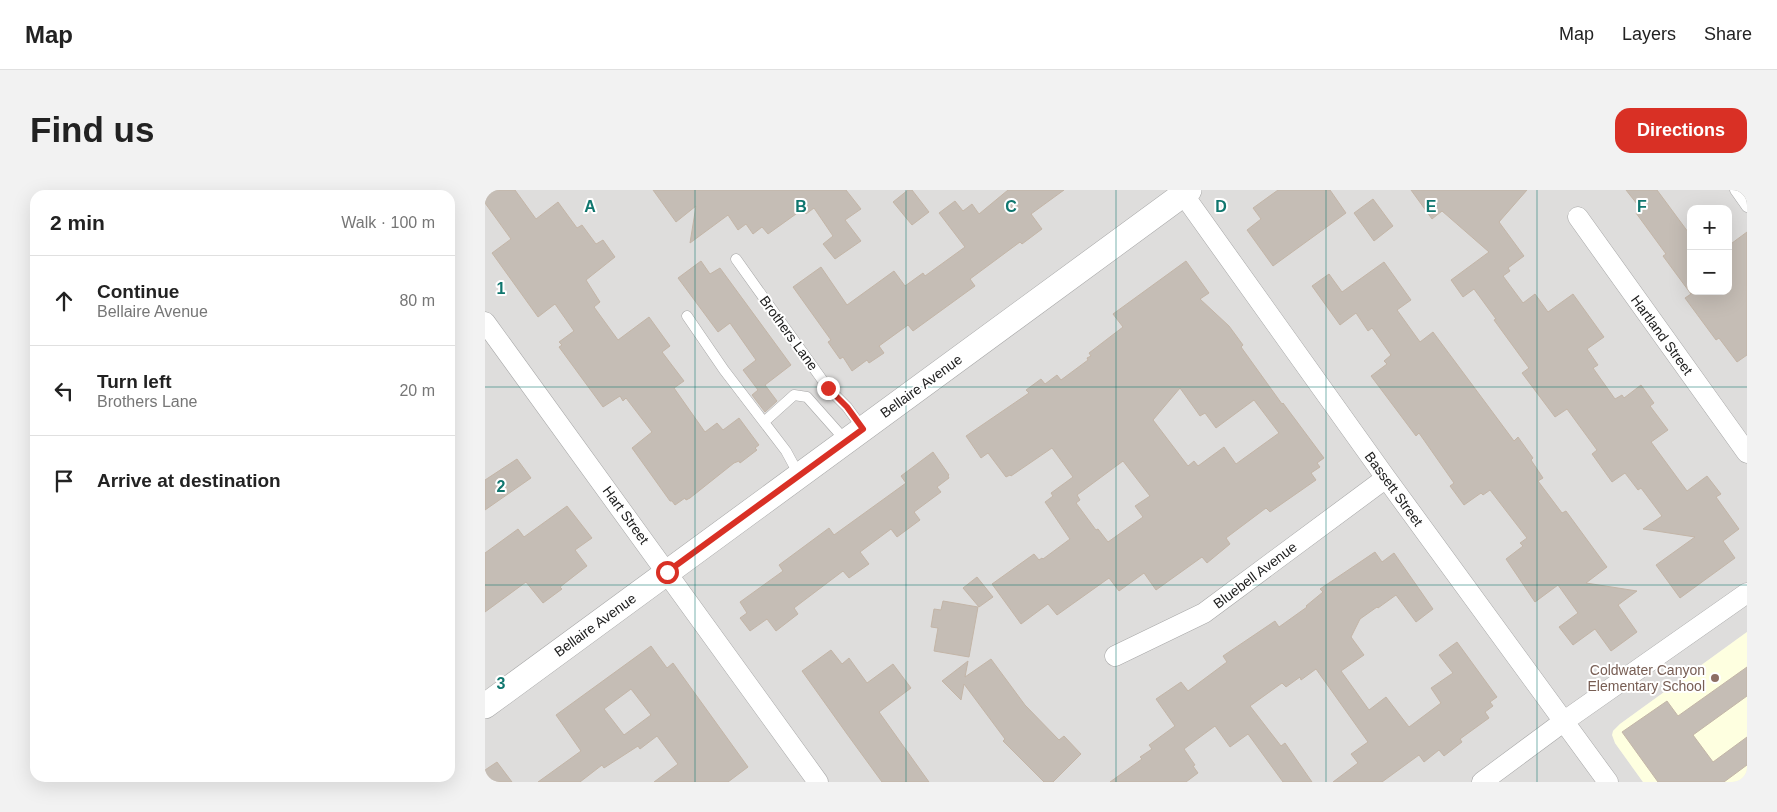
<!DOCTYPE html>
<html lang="en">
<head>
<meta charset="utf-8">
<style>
  :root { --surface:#fff; --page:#f2f2f2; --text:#222; --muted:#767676; --line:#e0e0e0; --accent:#d93025 }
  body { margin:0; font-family:Arial,sans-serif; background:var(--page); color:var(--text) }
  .controls { position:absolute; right:15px; top:15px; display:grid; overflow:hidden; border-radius:10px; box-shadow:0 5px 20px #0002 }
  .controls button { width:45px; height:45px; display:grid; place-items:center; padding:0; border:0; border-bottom:1px solid var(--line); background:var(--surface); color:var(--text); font:25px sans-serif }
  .stop { position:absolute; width:15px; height:15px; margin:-11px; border:4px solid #d93025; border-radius:50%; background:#fff }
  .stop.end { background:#d93025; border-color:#fff; box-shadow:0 1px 5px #0008 }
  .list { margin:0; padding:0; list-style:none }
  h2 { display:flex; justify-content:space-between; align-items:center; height:65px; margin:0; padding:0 20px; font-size:21px }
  h2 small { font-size:16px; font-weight:400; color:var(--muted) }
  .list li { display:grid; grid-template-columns:32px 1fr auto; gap:15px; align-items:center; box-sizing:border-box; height:90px; padding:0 20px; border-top:1px solid var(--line) }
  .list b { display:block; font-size:19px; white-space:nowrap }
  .list p { margin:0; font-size:16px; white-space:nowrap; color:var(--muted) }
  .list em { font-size:16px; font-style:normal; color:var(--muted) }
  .icon { flex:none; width:28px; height:28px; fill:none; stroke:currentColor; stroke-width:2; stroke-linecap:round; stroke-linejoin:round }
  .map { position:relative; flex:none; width:1262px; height:592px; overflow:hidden; border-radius:15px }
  header { display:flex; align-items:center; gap:30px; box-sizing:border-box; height:70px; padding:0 25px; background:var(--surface); border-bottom:1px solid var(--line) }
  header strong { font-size:24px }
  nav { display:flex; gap:28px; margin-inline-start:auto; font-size:18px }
  .intro { display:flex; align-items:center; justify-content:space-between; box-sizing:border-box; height:120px; padding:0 30px }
  h1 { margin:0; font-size:35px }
  .button { padding:12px 22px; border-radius:15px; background:var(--accent); color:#fff; font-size:18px; font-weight:700 }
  main { display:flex; gap:30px; padding:0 30px }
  aside { flex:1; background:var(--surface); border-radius:15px; box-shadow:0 5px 20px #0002 }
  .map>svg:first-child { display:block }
</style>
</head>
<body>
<header>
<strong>Map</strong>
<nav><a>Map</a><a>Layers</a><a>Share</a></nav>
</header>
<div class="intro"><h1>Find us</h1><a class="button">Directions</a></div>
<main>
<aside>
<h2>2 min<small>Walk · 100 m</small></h2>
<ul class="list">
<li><svg class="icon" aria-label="ahead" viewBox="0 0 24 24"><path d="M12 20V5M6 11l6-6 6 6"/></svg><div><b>Continue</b><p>Bellaire Avenue</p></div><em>80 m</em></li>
<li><svg class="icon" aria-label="left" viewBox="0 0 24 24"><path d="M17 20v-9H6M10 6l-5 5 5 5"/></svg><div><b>Turn left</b><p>Brothers Lane</p></div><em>20 m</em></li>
<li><svg class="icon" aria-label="arrive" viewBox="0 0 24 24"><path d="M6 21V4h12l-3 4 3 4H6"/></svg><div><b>Arrive at destination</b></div></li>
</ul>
</aside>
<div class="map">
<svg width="1262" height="592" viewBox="0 0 1262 592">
  <rect width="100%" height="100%" fill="#f0ede6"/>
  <path fill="#dedddc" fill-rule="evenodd" d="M0 0H1262V442L1135 534 1128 541 1130 553 1158 592H0ZM1206 19H1243V101H1206Z"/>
  <path fill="#feffe0" d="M1262 442V592H1158L1130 553 1127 545 1128 541 1135 534Z"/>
  <path fill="#c5bdb5" stroke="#c3b5a7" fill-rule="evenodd" d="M0 0H30L51 29 73 12 92 38 97 35 111 54 118 50 130 67 101 90 115 112 109 117 133 150 164 127 185 156 177 162 199 191 189 198 220 242 232 233 238 240 254 228 274 255 270 258 272 260 255 273 254 271 249 273 205 308 201 310 200 308 190 315 187 311H185L147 258 167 242 141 208 138 211 135 206 118 217 74 157 77 155 74 152 89 141 70 114 53 127 7 63 26 49 0 13Z
    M168 0H361L376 19 360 30 376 51 350 69 338 54 348 46 329 18 321 24 318 19 283 44 277 37 268 44 261 34 253 40 243 25 205 53 211 16 191 32Z
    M423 0H427L444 22 427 35 408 12Z
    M523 0H579L546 24 557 39 537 54 535 52 485 89 490 96 428 141 423 135 394 156 399 163 384 173 382 170 367 181 358 167 355 169 343 152 346 150 308 97 336 77 362 115 409 81 420 96 438 83 440 86 480 57 454 23 470 11 478 21 487 14 494 24Z
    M793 0H845L861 23 788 76 762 40 776 29 768 18Z
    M926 0H1042L1014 32 1039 66 1023 78 1025 81 1018 86 1038 113 1050 104 1063 122 1088 104 1119 147 1102 159 1113 175 1108 178 1130 209 1137 205 1139 208 1156 195 1169 213 1165 216 1183 240 1166 252 1202 301 1222 286 1236 304 1231 307 1254 339 1238 351 1250 368 1195 408 1171 375 1210 347 1158 339 1177 326 1156 298 1153 300 1140 283 1127 292 1107 264 1112 260 1082 219 1070 227 1037 183 1044 178 1009 130 1011 129 989 99 978 107 966 90 1004 62 957 21 947 29Z
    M1141 0H1172L1206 46V104L1209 101H1243V56L1262 42V165L1252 172 1234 148 1231 150 1200 108 1206 104 1178 66 1181 64 1151 23 1156 19Z
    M888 9 908 36 889 51 869 23Z
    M216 71 225 84 235 78 306 175 280 195 292 211 280 222 267 205 273 200 258 180 271 170 245 133 233 142 193 88Z
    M701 71 724 103 715 109 744 136 758 155 756 157 797 214 798 213 839 268 832 273 835 277 826 283 831 290 785 322 781 318 741 348 745 354 722 373 717 367 671 400 659 383 634 401 624 388 572 425 563 414 536 434 507 394 549 364 554 370 557 368 558 369 585 349 560 312 568 306 566 303 588 287 567 258 526 286 525 285 521 287 503 263 496 268 481 246 544 203 541 200 556 189 560 194 572 185 576 190 603 170 602 168 606 166 604 163 638 137 628 124ZM695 198 715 226 720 223 731 238 769 210 794 243 751 274 739 257 713 276 709 271 703 276 668 230ZM638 271 665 306 650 316 658 327 623 352 613 339 611 340 591 313 595 310 592 305Z
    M899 72 926 110 912 120 935 152 948 142 1029 251 1033 247 1048 268 1046 270 1058 288 1053 291 1077 323 1081 321 1122 377 1101 393 1152 401 1133 415 1152 442 1126 461 1110 439 1088 455 1074 437 1093 423 1073 395 1050 412 1021 369 1038 356 1035 353 1042 348 1005 300 998 305 996 303 979 315 965 296 969 293 934 243 931 246 886 186 902 174 899 171 906 165 887 138 883 141 871 123 855 135 827 96 844 84 857 102Z
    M448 262 464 285 463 286 464 288 452 297 456 302 429 322 435 330 412 347 406 339 375 362 384 374 364 388 358 381 309 418 313 424 291 441 282 429 265 441 255 428 262 423 255 412 298 381 294 375 344 338 349 345 421 293 416 286Z
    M32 269 46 288 0 320V290Z
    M82 316 107 348 90 360 102 376 75 397 77 399 58 413 41 392 0 422V363L33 339 39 347Z
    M890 362 897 372 909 363 948 419 931 432 911 405 893 418 892 417 875 429 866 447 879 465 856 481 884 520 901 507 924 537 956 513 946 498 968 483 954 465 972 452 1012 507 1005 512 1008 516 1000 522 1004 528 975 549 977 552 959 566 954 560 939 572 934 565 897 592H848L873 573 866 564 883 552 831 479 816 490 815 487 801 497 797 493 765 516 796 556 800 553 827 592H798L763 544 745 557 730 536 699 559 710 575 708 576 713 583 701 592H625L657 569 655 567 667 559 664 555 690 536 671 509 696 492 703 501 742 472 738 466 790 431 794 437 822 417 821 416 838 402 835 399Z
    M492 387 508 407 494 417 478 398Z
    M458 411 493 417 484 467 449 461 453 438 446 437 449 419 456 420Z
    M166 456 182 478 188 473 263 577 243 592H169L193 574 172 546 155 559 153 556 119 578 117 575 95 592H53L96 561 71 525ZM146 499 166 525 139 545 119 519Z
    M346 460 357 474 364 468 382 493 408 474 426 498 394 522 444 592H397L362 544 317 481Z
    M506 469 540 515 574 550 579 546 596 564 568 592H559L518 551 520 549 479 494 476 510 457 491 483 471 480 487Z
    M1262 477V506L1208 545 1228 572 1262 547V575L1239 592H1173L1137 542 1182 511 1193 526Z
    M12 572 27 592H0V580Z"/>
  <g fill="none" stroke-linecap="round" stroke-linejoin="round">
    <defs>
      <path id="service" d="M1250 0 1262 17
        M251 69 343 198 362 217 378 239
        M202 126 239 180 301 261 314 285
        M279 232 309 205 322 207 361 251"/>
      <path id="minor" d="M698 4 901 288 1123 592
        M1093 27 1262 263
        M0 132 333 592
        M630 466 719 423 901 288
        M997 592 1078 532 1262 403"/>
      <path id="tertiary" d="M0 516 704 0"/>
    </defs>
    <use href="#service" stroke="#a7a7a7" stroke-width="11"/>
    <use href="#minor" stroke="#a7a7a7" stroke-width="21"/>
    <use href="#tertiary" stroke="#a7a7a7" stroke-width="26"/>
    <use href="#service" stroke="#fff" stroke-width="10"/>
    <use href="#minor" stroke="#fff" stroke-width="20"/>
    <use href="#tertiary" stroke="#fff" stroke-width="25"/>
  </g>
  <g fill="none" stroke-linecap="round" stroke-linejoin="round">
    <path stroke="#d93025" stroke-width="6" d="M182 382 378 239 362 217 343 198"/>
  </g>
  <path fill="none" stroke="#0f766e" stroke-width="1" stroke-opacity="0.55" d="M210 0V592M421 0V592M631 0V592M841 0V592M1052 0V592M0 197H1262M0 395H1262"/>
  <circle fill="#8d6e63" stroke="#fff" stroke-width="2" cx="1230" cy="488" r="5"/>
  <g text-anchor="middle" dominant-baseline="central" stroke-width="4" stroke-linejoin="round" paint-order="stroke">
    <g font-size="14" fill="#202020" stroke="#fff">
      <text transform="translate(304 143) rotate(54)">Brothers Lane</text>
      <text transform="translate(1177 145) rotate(54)">Hartland Street</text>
      <text transform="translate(436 196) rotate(-36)">Bellaire Avenue</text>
      <text transform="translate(909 299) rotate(54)">Bassett Street</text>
      <text transform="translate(141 325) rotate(54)">Hart Street</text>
      <text transform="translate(770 385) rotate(-37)">Bluebell Avenue</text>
      <text transform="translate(110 435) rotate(-36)">Bellaire Avenue</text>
    </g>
    <g font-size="14" fill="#785e54" stroke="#fff" text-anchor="end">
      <text x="1220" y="480">Coldwater Canyon<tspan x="1220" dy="16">Elementary School</tspan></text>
    </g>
  </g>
  <g font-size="16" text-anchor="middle" font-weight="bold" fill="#0f766e" stroke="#fff" stroke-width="4" stroke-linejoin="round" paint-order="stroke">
    <text x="105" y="22">A</text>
    <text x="316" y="22">B</text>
    <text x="526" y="22">C</text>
    <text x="736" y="22">D</text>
    <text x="946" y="22">E</text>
    <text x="1157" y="22">F</text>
    <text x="16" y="104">1</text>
    <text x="16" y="302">2</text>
    <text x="16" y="499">3</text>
  </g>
</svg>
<div class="controls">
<button>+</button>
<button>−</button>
</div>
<div class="stop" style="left:182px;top:382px"></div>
<div class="stop end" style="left:343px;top:198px"></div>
</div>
</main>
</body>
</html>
